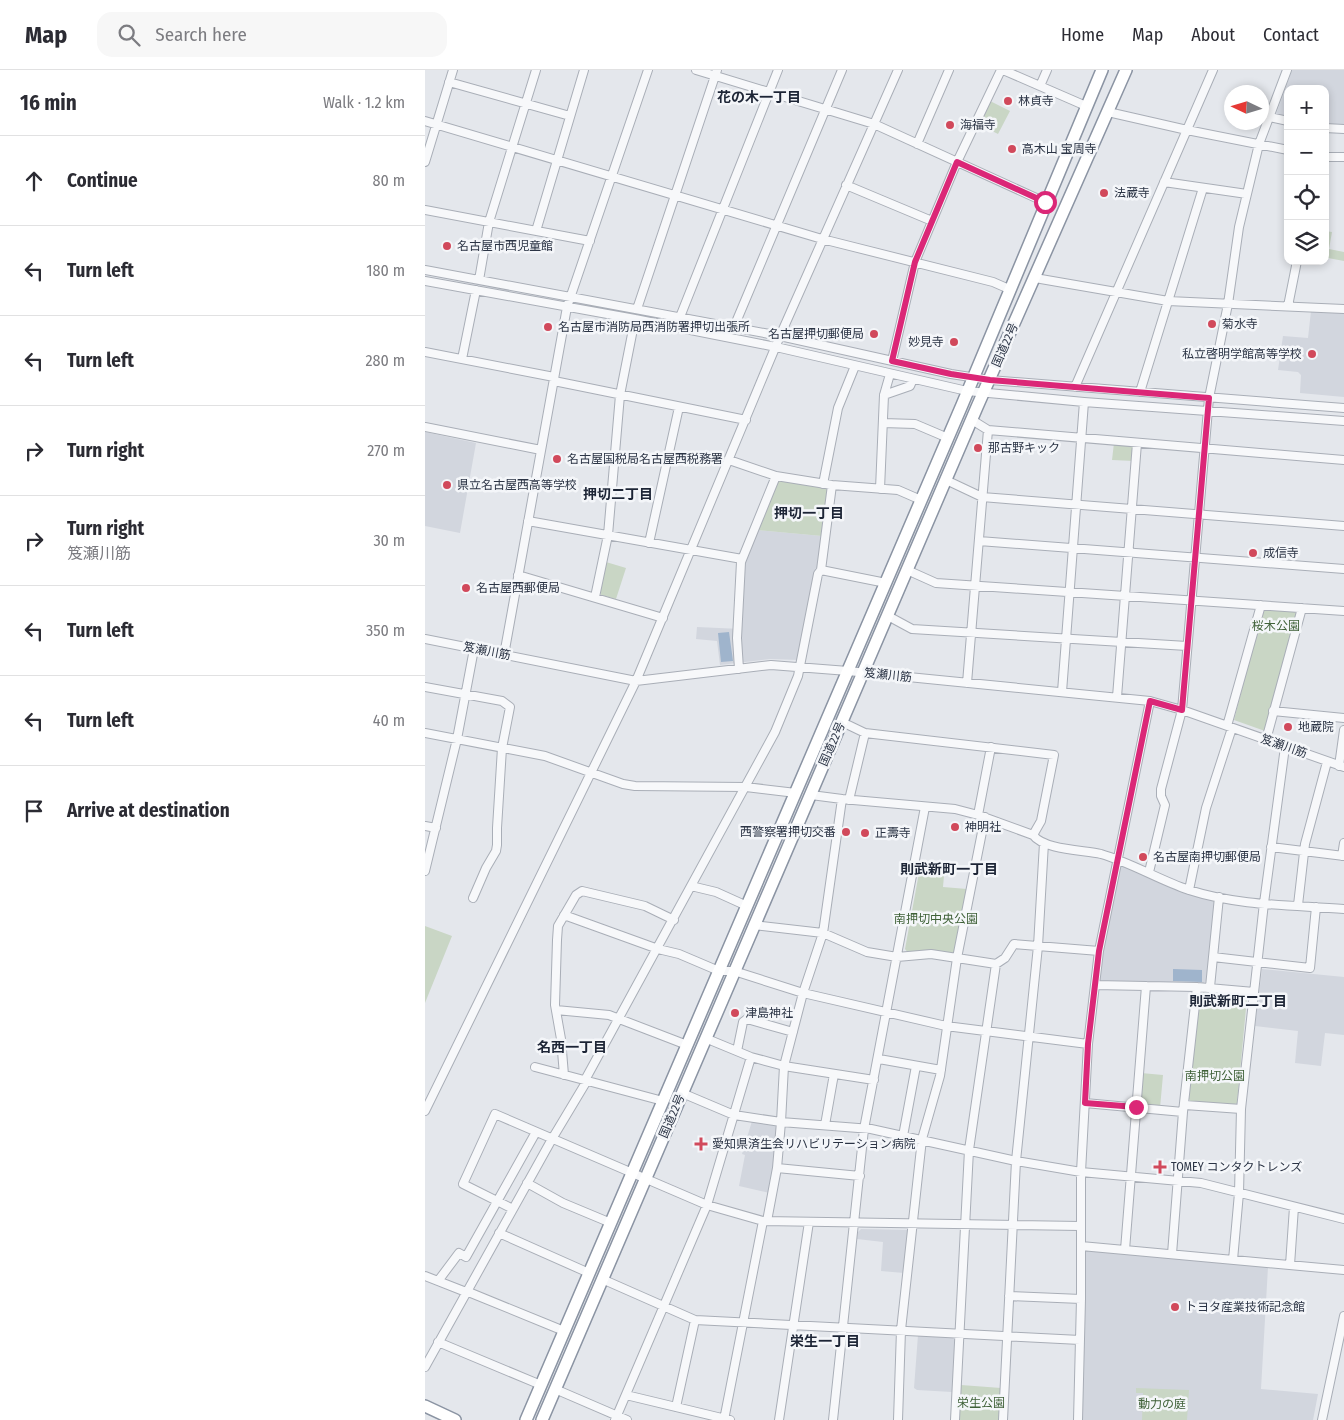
<!DOCTYPE html>
<html lang="en">
<head>
<meta charset="utf-8">
<style>
  :root { --surface:#fff; --page:#f7f7f7; --text:#2b2b33; --muted:#7c7c81; --line:#e1e1e2 }
  body { margin:0; font-family:"Fira Sans Condensed","Noto Sans JP",sans-serif; background:var(--page); color:var(--text) }
  .controls { position:absolute; right:15px; top:15px; display:grid; overflow:hidden; border-radius:10px; box-shadow:0 2px 8px #0003 }
  .controls button { width:45px; height:45px; display:grid; place-items:center; padding:0; border:0; border-bottom:1px solid var(--line); background:var(--surface); color:var(--text); font:25px sans-serif }
  .compass { position:absolute; left:799px; top:15px; width:45px; height:45px; border-radius:50%; background:var(--surface); box-shadow:0 2px 8px #0003; rotate:274deg }
  .stop { position:absolute; width:15px; height:15px; margin:-11px; border:4px solid #db2777; border-radius:50%; background:#fff }
  .stop.end { background:#db2777; border-color:#fff; box-shadow:0 1px 5px #0008 }
  .list { margin:0; padding:0; list-style:none }
  h2 { display:flex; justify-content:space-between; align-items:center; height:65px; margin:0; padding:0 20px; font-size:21px }
  h2 small { font-size:16px; font-weight:400; color:var(--muted) }
  .list li { display:grid; grid-template-columns:32px 1fr auto; gap:15px; align-items:center; box-sizing:border-box; height:90px; padding:0 20px; border-top:1px solid var(--line) }
  .list b { display:block; font-size:19px; white-space:nowrap }
  .list p { margin:0; font-size:16px; white-space:nowrap; color:var(--muted) }
  .list em { font-size:16px; font-style:normal; color:var(--muted) }
  .icon { flex:none; width:28px; height:28px; fill:none; stroke:currentColor; stroke-width:2; stroke-linecap:round; stroke-linejoin:round }
  .map { position:relative; flex:none; width:919px; height:1350px; overflow:hidden }
  header { display:flex; align-items:center; gap:30px; box-sizing:border-box; height:70px; padding:0 25px; background:var(--surface); border-bottom:1px solid var(--line) }
  header strong { font-size:24px }
  nav { display:flex; gap:28px; margin-inline-start:auto; font-size:18px }
  .search { width:350px; height:45px; background:var(--page); display:flex; align-items:center; gap:12px; box-sizing:border-box; padding:0 18px; border-radius:15px; color:var(--muted); font-size:19px }
  main { display:flex }
  aside { flex:1; background:var(--surface) }
  .map>svg:first-child { display:block }
</style>
</head>
<body>
<header>
<strong>Map</strong>
<div class="search"><svg class="icon" aria-label="search" viewBox="0 0 24 24"><circle cx="10" cy="10" r="6"/><path d="M15 15l6 6"/></svg>Search here</div>
<nav><a>Home</a><a>Map</a><a>About</a><a>Contact</a></nav>
</header>
<main>
<aside>
<h2>16 min<small>Walk · 1.2 km</small></h2>
<ul class="list">
<li><svg class="icon" aria-label="ahead" viewBox="0 0 24 24"><path d="M12 20V5M6 11l6-6 6 6"/></svg><div><b>Continue</b></div><em>80 m</em></li>
<li><svg class="icon" aria-label="left" viewBox="0 0 24 24"><path d="M17 20v-9H6M10 6l-5 5 5 5"/></svg><div><b>Turn left</b></div><em>180 m</em></li>
<li><svg class="icon" aria-label="left" viewBox="0 0 24 24"><path d="M17 20v-9H6M10 6l-5 5 5 5"/></svg><div><b>Turn left</b></div><em>280 m</em></li>
<li><svg class="icon" aria-label="right" viewBox="0 0 24 24"><path d="M7 20v-9h11M14 6l5 5-5 5"/></svg><div><b>Turn right</b></div><em>270 m</em></li>
<li><svg class="icon" aria-label="right" viewBox="0 0 24 24"><path d="M7 20v-9h11M14 6l5 5-5 5"/></svg><div><b>Turn right</b><p>笈瀬川筋</p></div><em>30 m</em></li>
<li><svg class="icon" aria-label="left" viewBox="0 0 24 24"><path d="M17 20v-9H6M10 6l-5 5 5 5"/></svg><div><b>Turn left</b></div><em>350 m</em></li>
<li><svg class="icon" aria-label="left" viewBox="0 0 24 24"><path d="M17 20v-9H6M10 6l-5 5 5 5"/></svg><div><b>Turn left</b></div><em>40 m</em></li>
<li><svg class="icon" aria-label="arrive" viewBox="0 0 24 24"><path d="M6 21V4h12l-3 4 3 4H6"/></svg><div><b>Arrive at destination</b></div></li>
</ul>
</aside>
<div class="map">
<svg width="919" height="1350" viewBox="0 0 919 1350">
  <rect width="100%" height="100%" fill="#e4e7ec"/>
  <path fill="#d2d6de" d="M867 0H919V57L900 56V19H863V49L851 47V44Z
    M886 241 919 243V327L875 323 876 305 873 302 853 300 858 266 883 268Z
    M0 362 51 373 35 463 0 456Z
    M332 460 397 466 394 493 374 590 345 589 295 595 292 571 271 569 272 557 316 559 319 491Z
    M697 794 787 829 790 833 781 911 777 915 675 913 673 908 677 881 694 796Z
    M837 899 919 907V965L900 963 896 996 870 993 873 961 830 956Z
    M327 1051 350 1054 353 1056 349 1097 345 1123 314 1116 320 1085 317 1084Z
    M436 1159 484 1160 479 1203 456 1201 458 1172 432 1169 433 1162Z
    M664 1180 843 1197 836 1319 893 1324 888 1350H656L661 1182Z
    M493 1265 527 1267 530 1270 527 1322 492 1320 489 1318Z"/>
  <path fill="#c9d6c5" d="M565 31 585 41 573 64 553 54Z
    M900 161 907 162 904 179 919 182V191L903 188 900 191Z
    M689 373 708 374 710 377 709 391 687 390Z
    M355 409 400 418 403 421 397 466 332 460 353 411Z
    M181 492 201 498 191 529 176 525 175 521Z
    M841 538 870 540 871 544 840 661 809 650 837 541Z
    M496 792 520 794 518 817 542 819 529 883 526 885 484 884 480 879Z
    M0 856 27 866 0 933Z
    M780 921 821 926 822 928 812 1033 807 1036 766 1032 764 1029 775 925Z
    M716 1003 738 1005 735 1038 716 1036 713 1033Z
    M536 1315 576 1318 575 1350H534Z
    M711 1318 764 1320 762 1350H717L718 1323H711Z"/>
  <path fill="#9fb4cc" d="M304 562 308 591 296 592 293 563Z
    M748 899 777 900V912L748 911Z"/>
  <g fill="none" stroke-linecap="round" stroke-linejoin="round">
    <defs>
      <path id="minor" d="M271 0 449 54 620 132
        M578 0 661 36
        M24 12 145 46
        M615 16 622 0
        M683 42 762 60 863 80
        M844 47 863 51
        M0 51 397 169 568 212 584 219
        M900 58 919 59
        M492 74 524 0
        M900 87H919
        M0 92 28 0
        M739 112 822 124
        M421 115 507 151
        M0 140 165 171
        M111 161 159 0
        M0 200 355 266 526 304 565 310 919 338
        M610 208 743 231 919 239
        M54 210 64 152 111 0
        M0 211 210 249 351 277 542 321 659 332 919 351
        M863 236 872 191
        M212 239 292 0
        M255 247 353 0
        M309 257 417 0
        M0 282 129 307
        M37 289 51 220
        M467 291 490 192 532 92 576 0
        M129 311 321 350
        M650 317 788 0
        M715 322 778 118
        M459 325 485 316 488 309
        M547 350 563 360 919 390
        M458 353 490 354 523 368
        M0 357 116 380
        M304 390 351 406 407 415 473 420 496 430
        M521 410 557 427 919 456
        M398 414 413 338 430 296
        M455 419 459 325 465 304
        M103 451 317 489
        M554 471 919 499
        M224 473 254 337
        M396 500 461 513
        M482 500 511 513 919 541
        M93 505 238 548
        M170 527 183 465 195 325 210 249
        M463 546 487 559 762 576
        M0 569 211 611 346 595 423 601 725 631 757 640 919 697
        M79 585 142 237 223 0
        M314 599 312 568 316 492 351 406
        M542 613 563 360
        M0 617 77 631 85 637 77 678 72 758V775L71 781 61 798 48 828
        M637 622 659 332
        M692 627 712 373
        M848 641 919 648
        M417 652 440 663
        M802 656 836 535
        M0 663 120 686 198 714 210 716 321 717 371 723
        M841 670 877 538
        M914 696 919 660
        M386 725 417 729 530 739 553 745 608 765C619 780 659 780 676 784 707 793 734 810 764 820 813 836 868 835 919 839
        M424 730 440 663 629 685 616 751 608 765
        M553 745 566 677
        M0 756 11 758
        M846 777 919 786
        M917 786 919 773
        M0 801 32 669 49 579
        M724 802 740 735 736 726V719L757 640 784 328 803 234 814 157 834 74 862 0
        M266 816 291 822 322 836
        M764 820 781 738 807 658
        M873 835 880 774 902 692
        M139 845 233 879 254 884 294 901H309L378 923 521 956 663 974
        M329 855 398 863 442 882 472 887 506 884 571 894 580 888 589 874 674 881
        M788 887 885 898 891 837
        M670 915 772 917 829 922
        M785 917 794 827
        M131 940 184 945 262 975
        M280 968 326 987 359 996 449 1010
        M312 981 318 952 322 949 368 962
        M454 989 516 1000
        M110 997 238 1031
        M139 1005 136 969 130 935 132 870 133 856 151 825 157 821 220 836 249 850
        M257 1023 309 1045 356 1052 446 1059 591 1091 656 1102 776 1113 919 1149
        M660 1033 758 1042
        M760 1035 816 1039
        M0 1041 211 611 355 266 473 0
        M400 1055 409 1004
        M478 1066 491 996
        M127 1069 160 1014V1010L350 662 373 606 393 504 396 500 407 415
        M352 1098 435 1106
        M102 1113 138 1133 186 1153
        M88 1139 38 1114 70 1044 282 1135 338 1151 655 1156
        M342 1151 352 1098 356 1052 359 996 378 923 398 863 417 729
        M74 1163 164 1203
        M656 1176 919 1200
        M700 1180 721 916
        M747 1184 758 1042 772 917
        M808 1190 814 1123 816 1039 839 833 860 677
        M865 1195 869 1137
        M0 1206 41 1222
        M177 1209 270 1250 655 1270
        M13 1211 34 1183 41 1187 111 1062
        M41 1221 139 1261
        M584 1226 656 1229
        M13 1272 116 1315
        M0 1297 127 1069
        M130 1319 202 1350
        M201 1325 305 1350
        M251 1337 270 1250
        M190 1350 282 1135 326 987
        M299 1350 338 1151
        M354 1350 384 1152
        M408 1350 439 1059 500 737
        M473 1350 476 1260 497 1069 515 1006 532 888 560 747
        M530 1350 544 1080 571 894
        M578 1350 591 1091 613 876 619 773
        M653 1350 656 1229V1102L663 974 674 881 725 631
        M897 1350 919 1246"/>
      <path id="highway" d="M0 1336 30 1350
        M101 1350 537 335 677 0
        M117 1350 552 337 701 0"/>
    </defs>
    <use href="#minor" stroke="#a9aeb7" stroke-width="10"/>
    <use href="#highway" stroke="#8b94a3" stroke-width="14"/>
    <use href="#minor" stroke="#f7f8fa" stroke-width="8"/>
    <use href="#highway" stroke="#fff" stroke-width="11"/>
  </g>
  <g fill="none" stroke-linecap="round" stroke-linejoin="round">
    <path stroke="#db2777" stroke-width="6" d="M620 132 532 92 490 192 467 291 526 304 565 310 784 328 757 640 725 631 674 881 663 974 660 1033 711 1037"/>
  </g>
  <g fill="#d1495b" stroke="#f4f6f9" stroke-width="2">
    <circle cx="583" cy="31" r="5"/>
    <circle cx="525" cy="55" r="5"/>
    <circle cx="587" cy="79" r="5"/>
    <circle cx="679" cy="123" r="5"/>
    <circle cx="22" cy="176" r="5"/>
    <circle cx="787" cy="254" r="5"/>
    <circle cx="123" cy="257" r="5"/>
    <circle cx="449" cy="264" r="5"/>
    <circle cx="529" cy="272" r="5"/>
    <circle cx="887" cy="284" r="5"/>
    <circle cx="553" cy="378" r="5"/>
    <circle cx="132" cy="389" r="5"/>
    <circle cx="22" cy="415" r="5"/>
    <circle cx="828" cy="483" r="5"/>
    <circle cx="41" cy="518" r="5"/>
    <circle cx="863" cy="657" r="5"/>
    <circle cx="530" cy="757" r="5"/>
    <circle cx="421" cy="762" r="5"/>
    <circle cx="440" cy="763" r="5"/>
    <circle cx="718" cy="787" r="5"/>
    <circle cx="310" cy="943" r="5"/>
    <path d="M273.5 1066.5h5v5h5v5h-5v5h-5v-5h-5v-5h5z"/>
    <path d="M732.5 1089.5h5v5h5v5h-5v5h-5v-5h-5v-5h5z"/>
    <circle cx="750" cy="1237" r="5"/>
  </g>
  <g text-anchor="middle" dominant-baseline="central" stroke-width="5" stroke-linejoin="round" paint-order="stroke">
    <g font-size="12" fill="#2b3445" stroke="#f4f6f9" text-anchor="start">
      <text x="593" y="31">林貞寺</text>
      <text x="535" y="55">海福寺</text>
      <text x="597" y="79">高木山 宝周寺</text>
      <text x="689" y="123">法蔵寺</text>
      <text x="32" y="176">名古屋市西児童館</text>
      <text x="797" y="254">菊水寺</text>
      <text x="133" y="257">名古屋市消防局西消防署押切出張所</text>
      <text x="439" y="264" text-anchor="end">名古屋押切郵便局</text>
      <text x="519" y="272" text-anchor="end">妙見寺</text>
      <text x="877" y="284" text-anchor="end">私立啓明学館高等学校</text>
      <text x="563" y="378">那古野キック</text>
      <text x="142" y="389">名古屋国税局名古屋西税務署</text>
      <text x="32" y="415">県立名古屋西高等学校</text>
      <text x="838" y="483">成信寺</text>
      <text x="51" y="518">名古屋西郵便局</text>
      <text x="873" y="657">地蔵院</text>
      <text x="540" y="757">神明社</text>
      <text x="411" y="762" text-anchor="end">西警察署押切交番</text>
      <text x="450" y="763">正壽寺</text>
      <text x="728" y="787">名古屋南押切郵便局</text>
      <text x="320" y="943">津島神社</text>
      <text x="287" y="1074">愛知県済生会リハビリテーション病院</text>
      <text x="746" y="1097">TOMEY コンタクトレンズ</text>
      <text x="760" y="1237">トヨタ産業技術記念館</text>
    </g>
    <g font-size="12" fill="#2b3445" stroke="#f4f6f9">
      <text transform="translate(580 275) rotate(-66)">国道22号</text>
      <text transform="translate(62 581) rotate(11)">笈瀬川筋</text>
      <text transform="translate(463 605) rotate(6)">笈瀬川筋</text>
      <text transform="translate(407 674) rotate(-66)">国道22号</text>
      <text transform="translate(859 676) rotate(19)">笈瀬川筋</text>
      <text transform="translate(247 1046) rotate(-67)">国道22号</text>
    </g>
    <g font-size="12" fill="#3f6138" stroke="#f4f6f9">
      <text x="851" y="556">桜木公園</text>
      <text x="511" y="849">南押切中央公園</text>
      <text x="790" y="1006">南押切公園</text>
      <text x="556" y="1333">栄生公園</text>
      <text x="737" y="1334">動力の庭</text>
    </g>
    <g font-size="14" font-weight="bold" fill="#1d2536" stroke="#f4f6f9">
      <text x="334" y="27">花の木一丁目</text>
      <text x="193" y="424">押切二丁目</text>
      <text x="384" y="443">押切一丁目</text>
      <text x="524" y="799">則武新町一丁目</text>
      <text x="813" y="931">則武新町二丁目</text>
      <text x="147" y="977">名西一丁目</text>
      <text x="400" y="1271">栄生一丁目</text>
    </g>
  </g>
</svg>
<div class="controls">
<button>+</button>
<button>−</button>
<button><svg class="icon" aria-label="locate" viewBox="0 0 24 24"><circle cx="12" cy="12" r="6"/><path d="M12 2v4M12 18v4M2 12h4M18 12h4"/></svg></button>
<button><svg class="icon" aria-label="layers" viewBox="0 0 24 24"><path d="M12 4l9 5-9 5-9-5zM3 14l9 5 9-5"/></svg></button>
</div>
<svg class="compass" viewBox="-18 -18 36 36"><path d="M0-13l5 13h-10z" fill="#e53935"/><path d="M0 13l5-13h-10z" fill="#7c7c81"/></svg>
<div class="stop" style="left:620px;top:132px"></div>
<div class="stop end" style="left:711px;top:1037px"></div>
</div>
</main>
</body>
</html>
